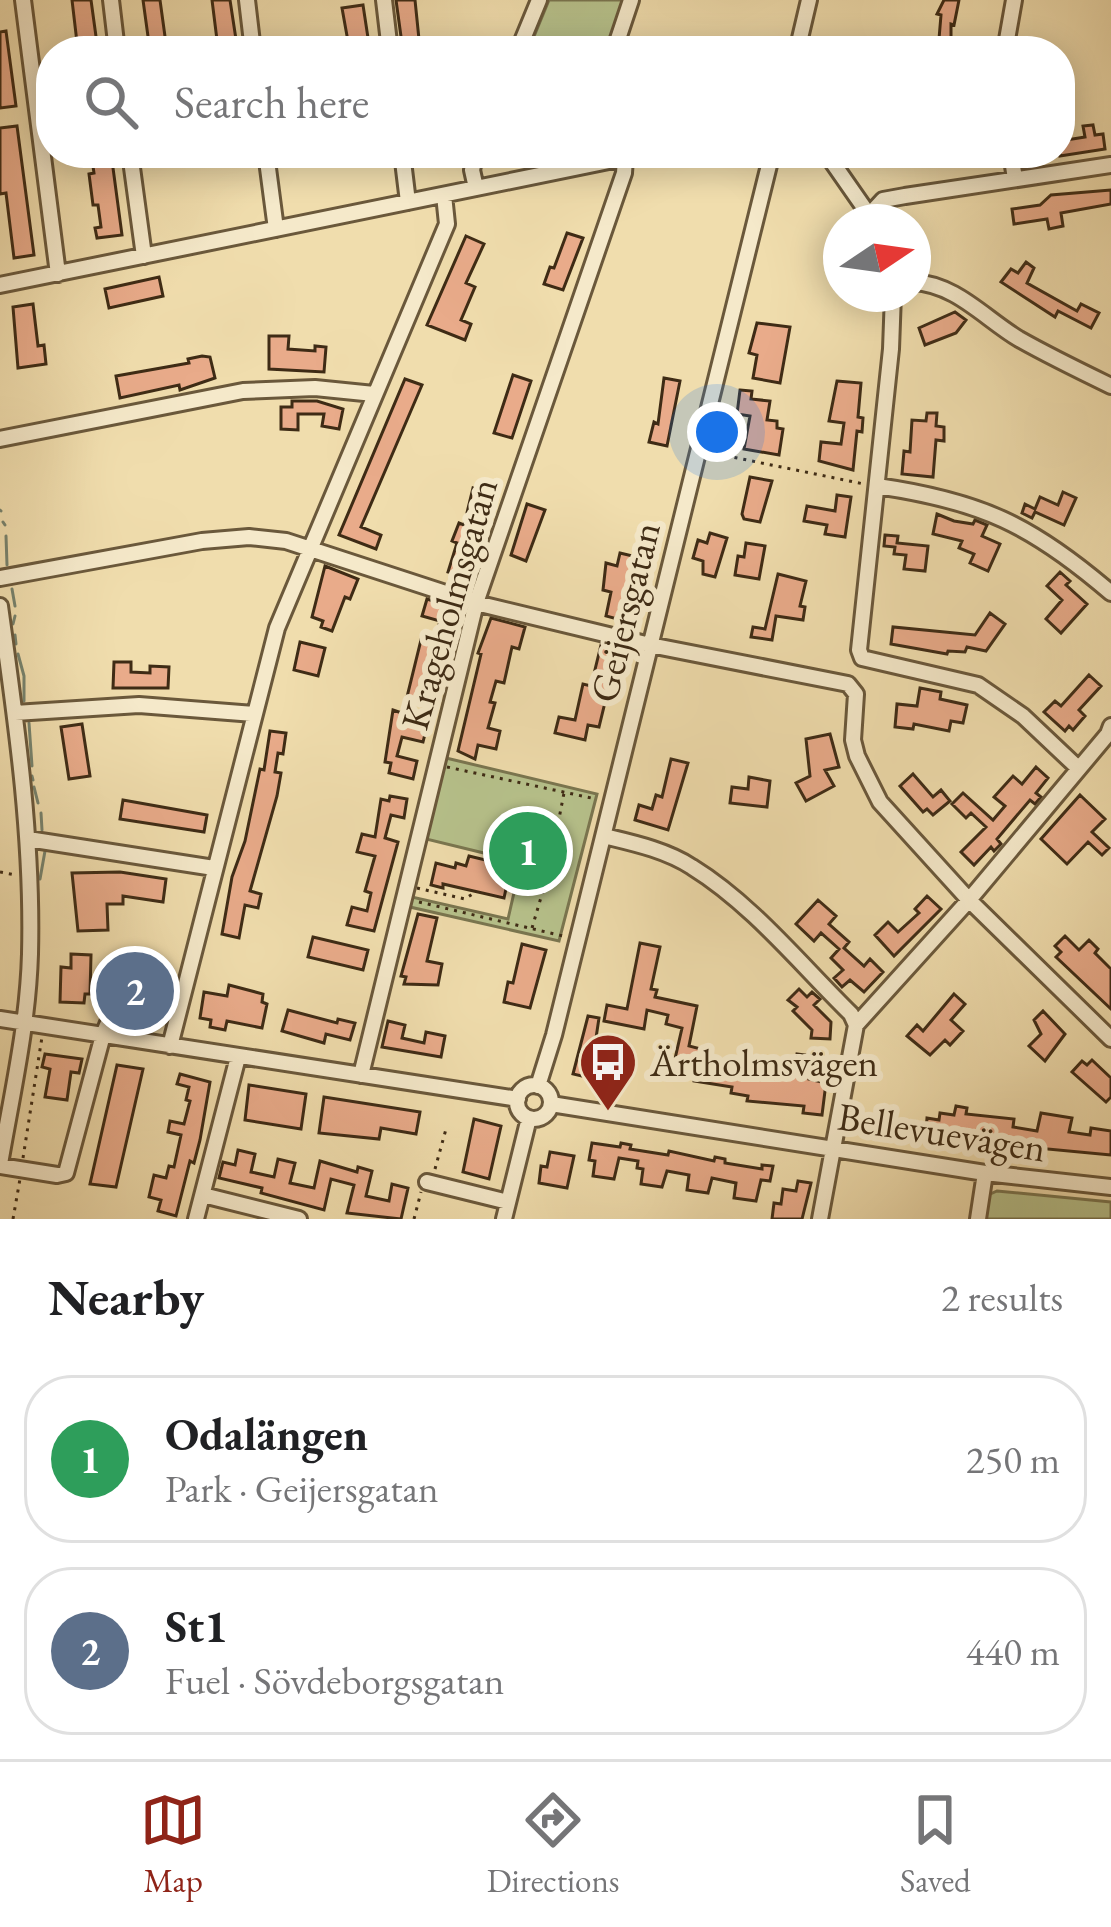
<!DOCTYPE html>
<html lang="en">
<head>
<meta charset="utf-8">
<style>
  :root { --surface:#fff; --page:#f6f6f6; --text:#202124; --muted:#757577; --line:#e0e0e0; --accent:#8f2418 }
  body { margin:0; font-family:"EB Garamond",serif; background:var(--page); color:var(--text) }
  .compass { position:absolute; left:823px; top:204px; width:108px; height:108px; border-radius:50%; background:var(--surface); box-shadow:0 6px 30px #0003; rotate:77deg }
  .you { position:absolute; left:717px; top:432px; width:42px; height:42px; margin:-30px; border:9px solid #fff; border-radius:50%; background:#1a73e8; box-shadow:0 0 0 18px #1a73e833 }
  .badge { display:grid; place-items:center; width:78px; height:78px; border-radius:50%; background:var(--accent); color:#fff; font-size:39px; font-weight:700 }
  .pin { position:absolute; translate:-50% -50%; border:6px solid #fff; box-shadow:0 3px 12px #0006 }
  .list { margin:0; padding:0; list-style:none }
  h2 { display:flex; justify-content:space-between; align-items:center; height:156px; margin:0; padding:0 48px; font-size:51px }
  h2 small { font-size:39px; font-weight:400; color:var(--muted) }
  .list li { display:grid; grid-template-columns:78px 1fr auto; gap:36px; align-items:center; box-sizing:border-box; height:168px; margin:0 24px 24px; padding:0 24px; border:3px solid var(--line); border-radius:48px }
  .list b { display:block; font-size:45px; white-space:nowrap }
  .list p { margin:0; font-size:39px; white-space:nowrap; color:var(--muted) }
  .list em { font-size:39px; font-style:normal; color:var(--muted) }
  .icon { flex:none; width:66px; height:66px; fill:none; stroke:currentColor; stroke-width:2; stroke-linecap:round; stroke-linejoin:round }
  .map { position:relative; flex:none; width:1111px; height:1219px; overflow:hidden }
  .search { position:absolute; background:var(--surface); box-shadow:0 6px 30px #0003; left:36px; right:36px; top:36px; height:132px; display:flex; align-items:center; gap:30px; box-sizing:border-box; padding:0 42px; border-radius:48px; color:var(--muted); font-size:45px }
  .sheet { height:540px; background:var(--surface) }
  nav { display:flex; justify-content:space-around; align-items:center; box-sizing:border-box; height:168px; border-top:3px solid var(--line); background:var(--surface); font-size:33px; color:var(--muted) }
  nav a { display:grid; justify-items:center; gap:6px }
  nav .on { color:var(--accent) }
  .map>svg:first-child { display:block }
</style>
</head>
<body>
<div class="map">
<svg width="1111" height="1219" viewBox="0 0 1111 1219">
  <rect width="100%" height="100%" fill="#f0ddad"/>
  <filter id="stains"><feTurbulence type="fractalNoise" baseFrequency=".00167" numOctaves="4"/><feColorMatrix values="0 0 0 0 .2 0 0 0 0 .09 0 0 0 0 .02 0 0 0 .5 -.17"/></filter>
  <radialGradient id="worn" r=".72"><stop offset=".6" stop-color="#630" stop-opacity="0"/><stop offset="1" stop-color="#630" stop-opacity=".3"/></radialGradient>
  <path fill="#b7c28c" stroke="#7a7650" stroke-width="3" d="M549 0H624L607 51H528Z
    M446 758 597 794 559 941 410 907 412 897 508 919 521 862 426 839Z
    M997 1191 1111 1202V1219H982L986 1196Z"/>
  <g fill="none" stroke-linecap="round" stroke-linejoin="round">
    <path stroke="#76826d" stroke-width="3" d="M0 510 1 511
      M3 522 5 525
      M6 536 7 565
      M12 589 15 606
      M13 624 15 616
      M15 635 16 644
      M18 654 24 676V701
      M29 723 32 766
      M32 776 33 780
      M34 787 38 803
      M41 813 42 830
      M40 879 45 851"/>
  </g>
  <path fill="#e9ab8a" stroke="#3e2b15" stroke-width="3" d="M72 0H91L98 51H78Z
    M143 0H160L167 51H150Z
    M212 0H230L237 46 218 48Z
    M396 0H415L420 49 403 51Z
    M944 0H959L954 25 951 24V51H938L941 15 937 14Z
    M363 5 370 51H355L354 46 349 47 342 8Z
    M6 31 16 106 0 108V32Z
    M1093 125 1095 135 1103 134 1105 149 1060 156V141L1085 137 1083 126Z
    M17 126 34 255 14 258 6 193 0 194V128Z
    M91 153H111L122 235 97 238 95 228 101 227 98 205H93L89 174 94 173Z
    M1111 190V204L1061 213 1063 226 1049 229 1047 219 1014 224 1012 209 1040 205 1051 195Z
    M567 233 583 238 563 290 544 284 550 267 554 268Z
    M466 236 484 244 466 283 475 287 461 320 471 324 465 340 427 325Z
    M1026 262 1034 268 1027 283 1077 311 1081 304 1099 313 1091 328 1058 311 1055 317 1001 282 1011 269 1018 273Z
    M159 277 163 296 109 308 105 289Z
    M33 304 38 346 44 345 46 364 18 368 13 307Z
    M955 312 966 320 956 333 925 345 919 328Z
    M757 323 790 327 780 383 753 378 757 355 749 353Z
    M269 336H289L288 349 315 351V346L326 347 324 372 269 369Z
    M202 356 210 357 215 378 180 390 179 385 120 398 116 376 189 363 188 359Z
    M513 375 531 381 512 438 494 433Z
    M664 378 680 381 667 446 649 442 654 422 658 424Z
    M405 379 422 385 361 527 381 535 376 549 339 535Z
    M837 381 861 383 858 417 863 418 862 432 857 431 853 470 819 461 821 442 841 444 844 423 829 421Z
    M740 390 752 391 751 399 770 401 767 420 777 421V428L783 429 779 455 744 449 750 416 737 414Z
    M292 401H317L343 409 339 429 322 426 324 414H298V430L281 429V407H292Z
    M927 413H937L936 426 944 427V441L936 440 933 477 902 474 904 451 910 452 912 420 926 421Z
    M750 477 772 481 760 522 744 519 742 514Z
    M473 488 492 495 476 530 480 532 465 577 448 572 457 543 452 541 459 523 464 525Z
    M1063 492 1076 498 1064 525 1035 512 1032 518 1022 513 1025 504 1035 509 1040 497 1058 505Z
    M837 495 851 497 845 537 825 534 827 525 804 521 807 506 835 511Z
    M527 504 545 510 526 561 511 555Z
    M937 514 954 521 973 524 975 520 987 525 982 536 1000 544 988 571 970 563 974 554 959 548 962 541 933 534Z
    M710 533 727 538 715 577 703 574V561L693 558 698 540 707 543Z
    M885 535 898 536 897 543 928 546 925 571 904 569 906 555 894 554 895 547 884 546Z
    M746 543 765 546 759 579 735 575 738 556 744 557Z
    M620 553 637 557 621 620 606 616 611 592 603 590 606 563 617 566Z
    M325 566 358 579 350 599 345 597 332 631 321 627 323 621 312 617Z
    M1060 572 1070 581 1066 585 1087 604 1061 633 1046 619 1062 600 1047 586Z
    M778 574 806 581 800 606 805 607 803 620 776 616 772 640 751 637 753 627 765 629Z
    M427 599 458 609 443 659 436 657 429 681 428 687 437 689 433 703 407 697 421 640 434 644 440 621 422 616Z
    M990 613 1005 624 986 651 967 647 965 652 948 651 947 654 891 644 893 627 975 635Z
    M491 618 525 627 519 649 512 647 504 683 496 681 490 702 495 703 488 728 500 731 496 749 478 745 475 759 458 751 481 654 478 653Z
    M300 642 325 648 318 676 294 670Z
    M601 645 618 649 599 727 588 725 585 740 555 733 559 717 575 720 583 684 591 686Z
    M114 662H131V672L150 673V666L169 667 168 688H113Z
    M1089 675 1101 686 1079 710 1085 716 1073 730 1069 726 1065 731 1044 712 1055 701 1061 706Z
    M920 688 941 692 940 699 967 705 963 723 951 721 949 731 914 724 913 729 895 727 897 704 917 706Z
    M393 710 428 722 423 742 402 737 397 756 417 761 413 779 389 773 391 763 385 762Z
    M82 724 90 776 69 779 61 727Z
    M270 731 286 733 283 754 278 753 275 772 281 773 277 796 250 891 261 894 258 908 245 905 239 938 222 934 232 877 245 841 260 769 264 770Z
    M830 734 839 767 825 770 834 786 806 801 796 783 810 776 806 739Z
    M671 759 688 763 668 830 635 820 639 805 652 809 656 795 662 797Z
    M1036 767 1048 778 1036 793 1041 797 1035 804 1030 800 997 839 1001 844 994 851 991 847 974 865 961 852 986 827 971 813 966 818 952 804 963 793 993 820 1005 806 994 797 1013 776 1022 784Z
    M913 774 933 797 941 790 950 801 933 815 927 809 923 812 900 786Z
    M749 777 770 781 767 807 730 803 732 787 748 789Z
    M1080 795 1105 819 1092 832 1109 848 1102 855 1088 842 1067 864 1041 839Z
    M390 796 407 799 404 818 391 815 385 838 398 842 374 931 347 925 352 907 367 911 371 893 365 891 375 856 357 852 362 834 375 837 381 799 389 801Z
    M123 800 207 815 204 832 120 819Z
    M469 856 498 863 496 872 509 875 504 898 443 884V888L431 885 436 863 455 868 456 863 466 866Z
    M120 872 166 879 163 902 123 896V904H107L108 930 78 931 72 873Z
    M927 896 941 909 894 956 875 935 888 922 898 932 919 913 915 909Z
    M818 900 836 916 829 924 849 942 844 948 864 966 870 959 883 972 864 992 850 980 842 987 834 978 843 970 831 958 839 949 821 933 814 941 796 924Z
    M418 914 437 918 427 961 442 964 438 985 404 984 406 977 401 976Z
    M1065 936 1079 950 1089 940 1098 949 1095 953 1111 969V1009L1056 957 1061 952 1055 946Z
    M313 937 368 950 363 970 308 957Z
    M640 943 660 947 651 989 657 990 655 997 697 1006 689 1046 701 1049 697 1069 716 1073 718 1064 752 1070H771V1066L795 1070 797 1054 812 1056 809 1079 826 1083 822 1115 803 1113 804 1106 747 1101 748 1096 731 1093 732 1087 694 1081V1076L672 1072 682 1028 666 1024 668 1015 647 1010 644 1029 604 1021 607 1005 627 1009Z
    M522 944 546 950 530 1008 504 1002 508 982 513 983Z
    M71 954 91 955 90 994H85L84 1003 60 1002 61 967 71 968Z
    M229 985 263 994 262 1002 267 1004 262 1028 227 1021 225 1030 210 1027 211 1020 200 1018 204 992 227 996Z
    M799 989 807 997 812 992 820 999 814 1005 831 1022 830 1039 811 1038 812 1030 793 1011 797 1007 788 1000Z
    M954 994 965 1004 951 1020 963 1031 950 1045 945 1040 930 1055 907 1036 917 1025 923 1031Z
    M288 1010 337 1023 338 1019 355 1023 350 1040 326 1034 324 1043 282 1031Z
    M1043 1011 1065 1034 1045 1061 1029 1046 1041 1034 1034 1020Z
    M588 1016 599 1018 590 1078 573 1074Z
    M388 1021 405 1025 402 1038 424 1043 426 1032 445 1036 441 1057 382 1047Z
    M45 1054 82 1059 79 1073 71 1072 67 1100 45 1097 50 1069 42 1067Z
    M1092 1060 1111 1078V1097L1106 1102 1072 1072 1082 1061 1087 1065Z
    M117 1065 143 1069 116 1187 90 1184Z
    M180 1074 210 1082 200 1140 194 1163 190 1161 176 1216 158 1211 161 1200 149 1197 154 1175 166 1178 169 1166 174 1167 181 1135 168 1132 170 1121 184 1124 190 1101 186 1100 189 1087 177 1084Z
    M249 1085 306 1094 301 1129 245 1120Z
    M324 1097 420 1112 416 1134 381 1128 379 1139 319 1133Z
    M956 1106 967 1108 966 1114 1014 1119 1013 1127 1037 1131 1041 1113 1072 1118 1069 1132 1090 1135 1091 1128 1111 1131V1155L983 1143V1138L926 1131 927 1118 939 1120 940 1113 954 1115Z
    M474 1119 501 1126 489 1179 463 1172Z
    M592 1143 620 1147 621 1143 631 1145 630 1149 668 1155 669 1151 714 1161 715 1157 725 1159V1163L762 1169V1165L773 1166 770 1181 761 1180 756 1201 734 1198 736 1183 712 1178 708 1193 687 1190 689 1175 667 1171 662 1187 641 1184 643 1169 637 1168 638 1161 619 1158 614 1179 593 1176 595 1161 589 1160Z
    M238 1150 255 1154 251 1172 274 1177 278 1159 295 1163 290 1183 314 1188 320 1161 357 1172 358 1167 372 1171 366 1196 389 1201 392 1184 408 1188 401 1219 347 1213 354 1185 331 1179 324 1210 261 1193 262 1188 219 1178 223 1162 235 1165Z
    M550 1152 574 1156 567 1188 539 1183 541 1166 547 1167Z
    M798 1181 811 1183 802 1219H772L774 1203 781 1204 783 1189 796 1191Z"/>
  <g fill="none" stroke-linecap="round" stroke-linejoin="round">
    <defs>
      <path id="minor" d="M23 0 58 274
        M111 0 117 51
        M247 0 253 51
        M384 0 390 51
        M518 51 539 0
        M614 51 631 0
        M797 51 809 0
        M1005 51 1014 0
        M130 153 144 256
        M266 153 276 229
        M402 153 408 202
        M476 153 472 170 476 188
        M826 153 874 222
        M1011 153 1015 179
        M871 213 883 200 905 196 1111 165
        M913 282C956 284 984 318 1019 339 1049 356 1080 371 1111 386
        M0 285 648 153
        M893 294 891 349 859 650 862 658 978 685 1023 716 1077 767
        M0 439 243 391 315 388 374 394
        M877 486C981 501 1032 525 1111 593
        M0 578 202 541 249 537 286 541 476 603 650 645 848 684 856 694 853 740 857 756 880 802 969 900 1111 1039
        M0 606C16 721 33 837 30 954 28 1025 12 1094 0 1164
        M15 713 139 705 254 714
        M604 836C633 843 666 850 692 867 752 904 801 965 851 1014L856 1025
        M28 839 214 868
        M0 1019 518 1099
        M170 1046 277 628 447 224 444 195
        M361 1075 476 603 624 173 625 158
        M517 1102a17 17 0 1 1 34 0a17 17 0 1 1-34 0Z
        M538 1086 554 1035 772 153
        M551 1104 985 1173 1111 1187
        M0 1166 57 1175 66 1173 103 1035 123 986 165 993 181 1001
        M427 1182 508 1202
        M203 1195 299 1219
        M196 1219 238 1057
        M504 1219 529 1118
        M820 1219 856 1025 969 900 1108 734 1111 726
        M978 1219 985 1173"/>
    </defs>
    <use href="#minor" stroke="#6a583b" stroke-width="20"/>
    <path stroke="#3e2b15" stroke-width="3" stroke-dasharray="3 6" stroke-linecap="butt" d="M708 452 864 484
      M447 767 596 799
      M0 872 16 875
      M544 873 538 867 542 851 549 848
      M417 888 465 899 474 893
      M419 902 563 936
      M532 928 549 870 564 793
      M23 1158 42 1037
      M435 1169 446 1129
      M13 1219 20 1179
      M414 1219 421 1192"/>
    <use href="#minor" stroke="#f5e9ca" stroke-width="14"/>
  </g>
  <defs>
    <symbol id="bus-pin" viewBox="-11 -11 22 30"><path d="M0 17L-7.5 6A9.5 9.5 0 1 1 7.5 6Z" fill="#8f2418" stroke="#f5e9ca"/><path d="M-5-6H5V4H4V6H2V4H-2V6H-4V4H-5ZM-3.5-4V0h7V-4ZM-3.5 1.2v1.5H-2V1.2ZM2 1.2v1.5H3.5V1.2Z" fill="#fff"/></symbol>
  </defs>
  <g fill-rule="evenodd">
    <use href="#bus-pin" x="575" y="1029" width="66" height="90"/>
  </g>
  <g text-anchor="middle" dominant-baseline="central" stroke-width="12" stroke-linejoin="round" paint-order="stroke">
    <g font-size="39" fill="#3e2b15" stroke="#f5e9ca">
      <text transform="translate(449 604) rotate(-74)">Krageholmsgatan</text>
      <text transform="translate(625 612) rotate(-76)">Geijersgatan</text>
      <text transform="translate(942 1132) rotate(9)">Bellevuevägen</text>
    </g>
    <g font-size="39" fill="#3e2b15" stroke="#f5e9ca" text-anchor="start">
      <text x="650" y="1062">Ärtholmsvägen</text>
    </g>
  </g>
  <rect width="100%" height="100%" filter="url(#stains)"/>
  <rect width="100%" height="100%" fill="url(#worn)"/>
</svg>
<svg class="compass" viewBox="-18 -18 36 36"><path d="M0-13l5 13h-10z" fill="#e53935"/><path d="M0 13l5-13h-10z" fill="#757577"/></svg>
<div class="you"></div>
<div class="pin badge" style="left:528px;top:851px;background:#2e9e5b">1</div>
<div class="pin badge" style="left:135px;top:991px;background:#5c6f8a">2</div>
<div class="search"><svg class="icon" aria-label="search" viewBox="0 0 24 24"><circle cx="10" cy="10" r="6"/><path d="M15 15l6 6"/></svg>Search here</div>
</div>
<section class="sheet">
<h2>Nearby<small>2 results</small></h2>
<ul class="list">
<li><span class="badge" style="background:#2e9e5b">1</span><div><b>Odalängen</b><p>Park · Geijersgatan</p></div><em>250 m</em></li>
<li><span class="badge" style="background:#5c6f8a">2</span><div><b>St1</b><p>Fuel · Sövdeborgsgatan</p></div><em>440 m</em></li>
</ul>
</section>
<nav>
<a class="on"><svg class="icon" aria-label="map" viewBox="0 0 24 24"><path d="M3 6l6-2 6 2 6-2v14l-6 2-6-2-6 2zM9 4v14M15 6v14"/></svg>Map</a>
<a><svg class="icon" aria-label="directions" viewBox="0 0 24 24"><path d="M12 3l9 9-9 9-9-9zM9 14v-3h6M13 9l2 2-2 2"/></svg>Directions</a>
<a><svg class="icon" aria-label="saved" viewBox="0 0 24 24"><path d="M7 4h10v16l-5-4-5 4z"/></svg>Saved</a>
</nav>
</body>
</html>
